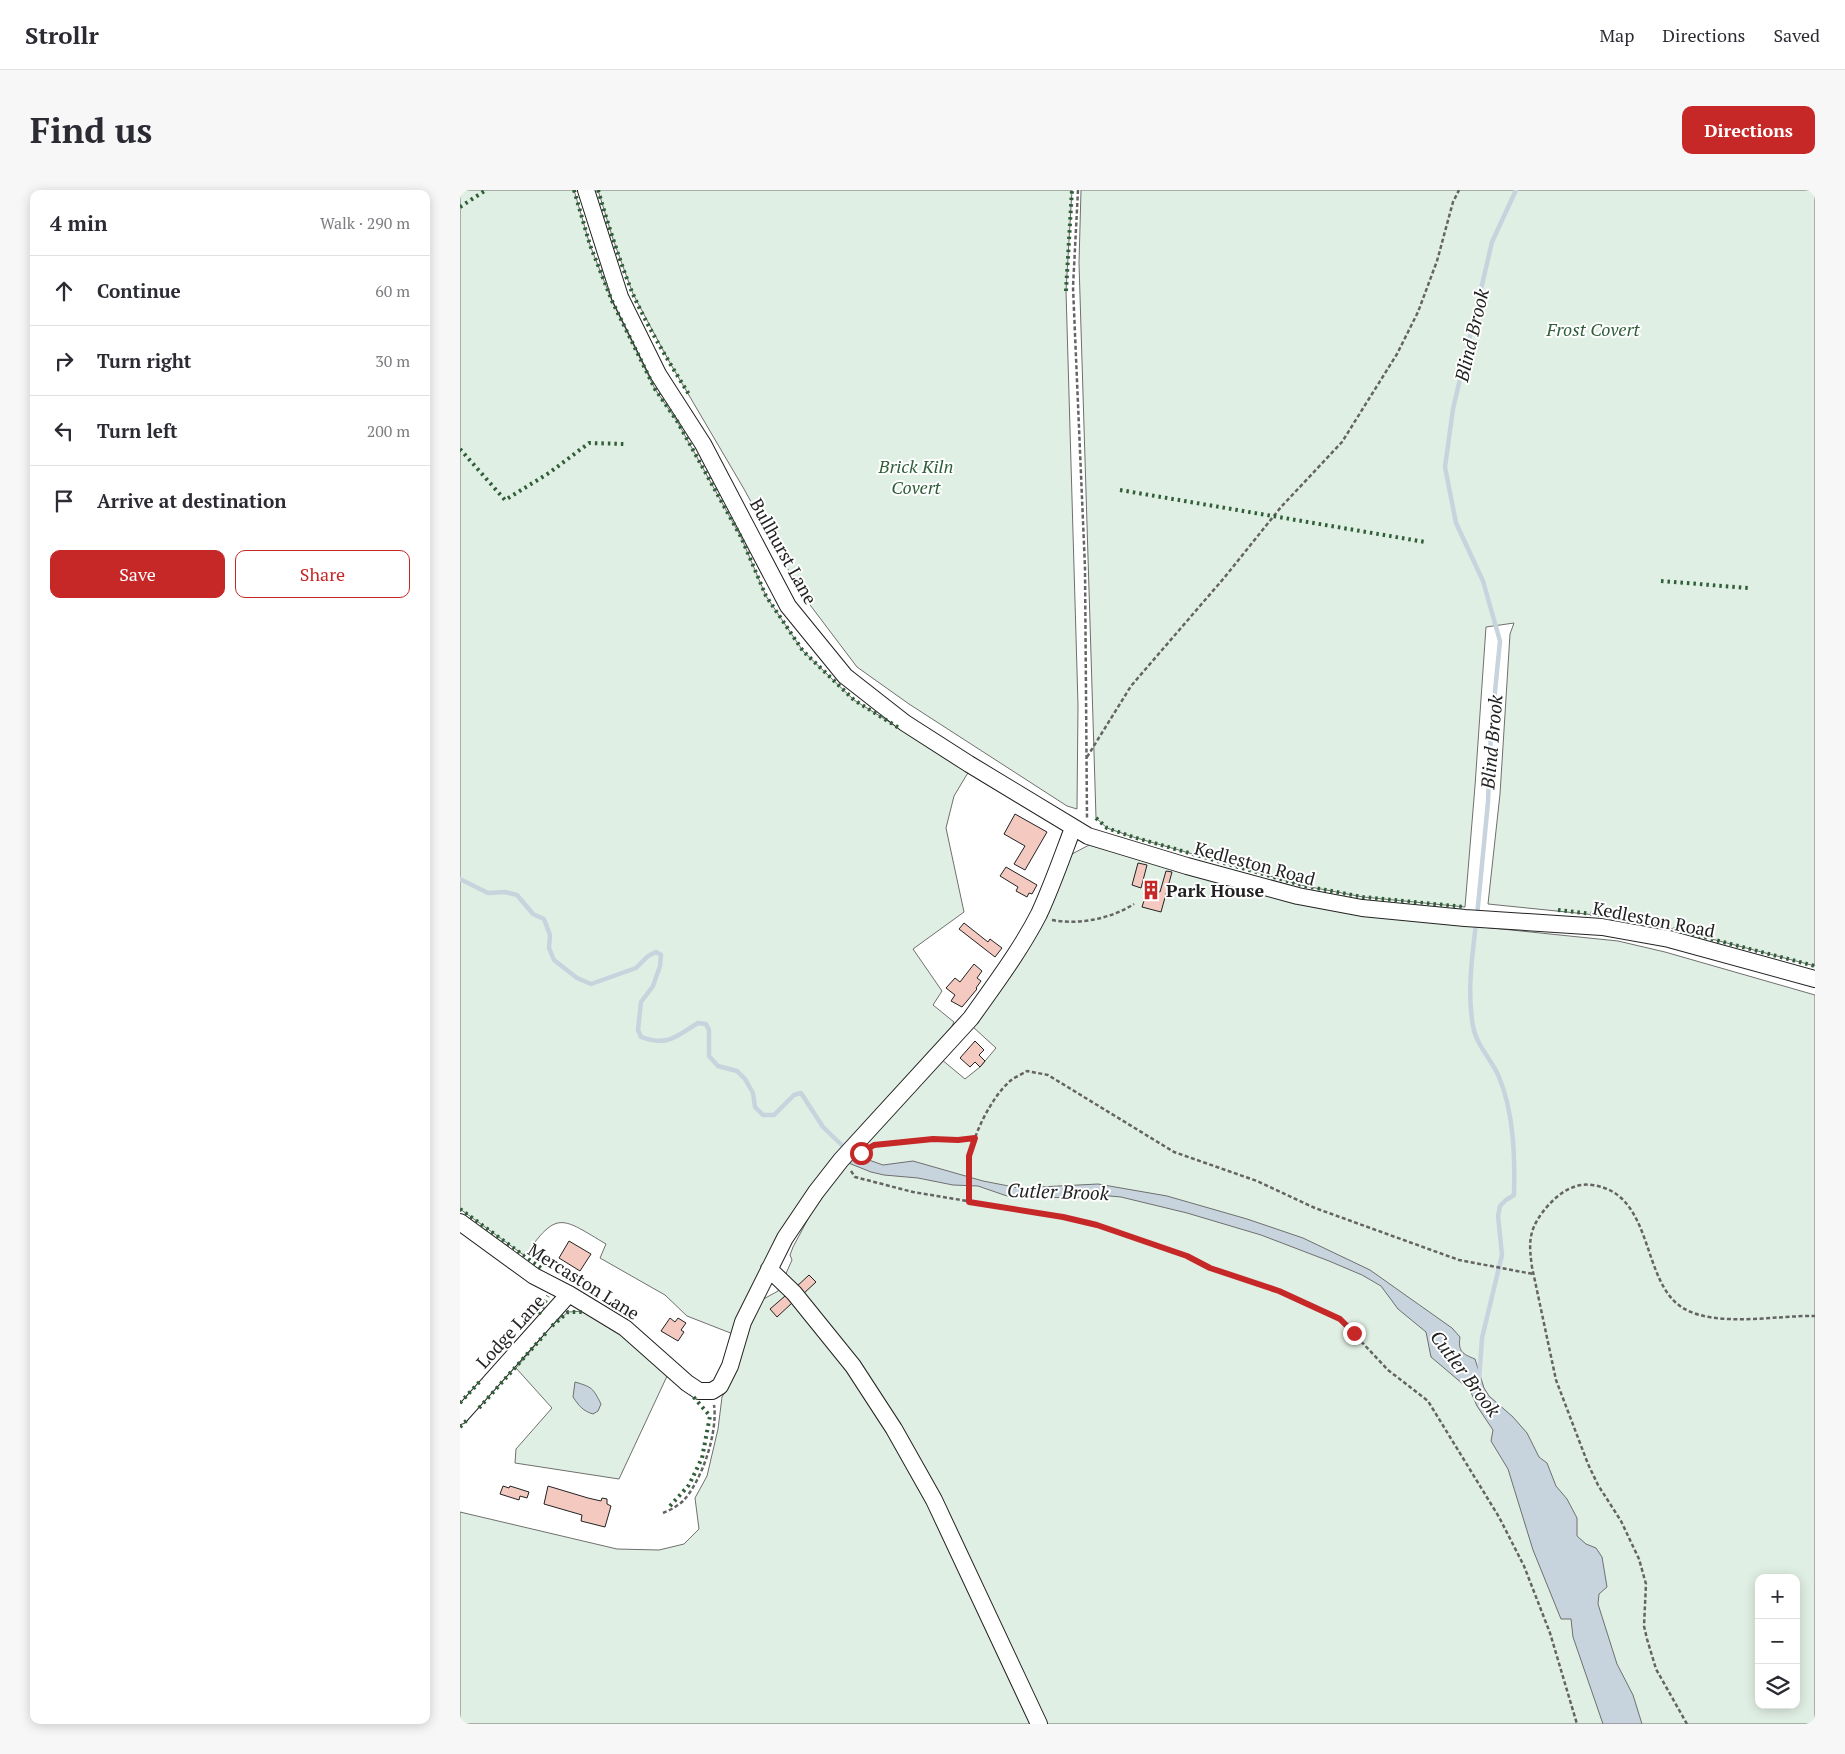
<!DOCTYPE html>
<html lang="en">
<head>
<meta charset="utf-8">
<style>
  :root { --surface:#fff; --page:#f7f7f7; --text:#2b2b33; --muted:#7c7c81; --line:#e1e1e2; --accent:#c62828 }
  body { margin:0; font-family:"PT Serif",serif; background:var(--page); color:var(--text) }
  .controls { position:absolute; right:15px; bottom:15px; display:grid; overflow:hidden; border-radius:10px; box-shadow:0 2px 12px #0003 }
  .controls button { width:45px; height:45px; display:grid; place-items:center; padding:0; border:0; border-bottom:1px solid var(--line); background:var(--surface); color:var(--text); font:25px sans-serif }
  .stop { position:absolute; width:15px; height:15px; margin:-11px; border:4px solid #c62828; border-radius:50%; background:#fff }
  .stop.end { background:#c62828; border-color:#fff; box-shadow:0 1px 5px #0008 }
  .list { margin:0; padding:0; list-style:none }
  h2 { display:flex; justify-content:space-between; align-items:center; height:65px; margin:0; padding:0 20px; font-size:21px }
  h2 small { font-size:16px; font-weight:400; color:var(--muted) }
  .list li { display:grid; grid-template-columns:32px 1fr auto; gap:15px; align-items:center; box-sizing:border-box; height:70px; padding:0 20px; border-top:1px solid var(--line) }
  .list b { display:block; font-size:19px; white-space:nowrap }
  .list em { font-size:16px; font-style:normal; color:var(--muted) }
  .actions { display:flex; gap:10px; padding:15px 20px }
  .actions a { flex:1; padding:11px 0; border:1px solid var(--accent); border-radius:10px; text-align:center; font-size:18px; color:var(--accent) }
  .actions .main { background:var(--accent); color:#fff }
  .icon { flex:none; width:28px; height:28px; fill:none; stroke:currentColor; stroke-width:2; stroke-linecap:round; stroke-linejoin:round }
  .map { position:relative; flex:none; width:1355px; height:1534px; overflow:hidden; border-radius:10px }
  header { display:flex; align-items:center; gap:30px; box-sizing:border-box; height:70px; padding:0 25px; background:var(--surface); border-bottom:1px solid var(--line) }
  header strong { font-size:24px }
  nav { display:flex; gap:28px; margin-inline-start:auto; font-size:18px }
  .intro { display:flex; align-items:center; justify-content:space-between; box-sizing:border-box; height:120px; padding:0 30px }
  h1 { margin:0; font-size:35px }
  .button { padding:12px 22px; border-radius:10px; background:var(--accent); color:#fff; font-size:18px; font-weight:700 }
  main { display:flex; gap:30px; padding:0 30px }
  aside { flex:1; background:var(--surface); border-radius:10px; box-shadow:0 2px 12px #0003 }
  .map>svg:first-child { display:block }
</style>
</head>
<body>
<header>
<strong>Strollr</strong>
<nav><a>Map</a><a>Directions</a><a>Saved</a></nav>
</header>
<div class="intro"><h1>Find us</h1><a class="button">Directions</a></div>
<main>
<aside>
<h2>4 min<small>Walk · 290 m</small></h2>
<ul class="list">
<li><svg class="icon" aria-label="ahead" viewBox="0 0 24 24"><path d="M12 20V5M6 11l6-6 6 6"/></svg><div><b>Continue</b></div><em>60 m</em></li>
<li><svg class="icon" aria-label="right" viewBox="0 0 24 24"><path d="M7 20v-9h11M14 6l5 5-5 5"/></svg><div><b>Turn right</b></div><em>30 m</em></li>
<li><svg class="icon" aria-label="left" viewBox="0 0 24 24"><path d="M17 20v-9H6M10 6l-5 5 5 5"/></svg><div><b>Turn left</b></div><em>200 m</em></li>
<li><svg class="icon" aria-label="arrive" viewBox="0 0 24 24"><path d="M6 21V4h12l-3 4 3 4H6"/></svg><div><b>Arrive at destination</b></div></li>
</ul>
<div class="actions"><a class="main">Save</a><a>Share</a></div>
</aside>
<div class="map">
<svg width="1355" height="1534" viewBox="0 0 1355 1534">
  <rect width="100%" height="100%" fill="#fff"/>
  <path fill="#e0efe3" stroke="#6f6f6f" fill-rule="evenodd" d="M0 0H114L130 55 152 111 195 199 217 231 281 347 306 406 343 461 394 510 509 581 494 606 486 638 504 722 453 759 482 801 473 815 494 832 488 844 398 944 273 1144 227 1126 205 1105 140 1068 146 1054C102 1028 97 1019 65 1066L0 1019Z
    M138 0H612L606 101 618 515 617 619 607 616 449 514 397 477 341 403 284 299 210 173 173 104 153 49Z
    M621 0H1355V776L1175 729 1028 714 1040 604 1050 444 1054 433 1026 437 1015 596 1005 717 903 707 845 696 673 647 647 638 636 628 619 73Z
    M629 655 717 680 954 730 1158 751 1205 762 1355 805V1534H0V1322L157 1359 199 1360 224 1354 239 1339 235 1308 247 1286 258 1239 262 1207 273 1188 279 1163 300 1111 318 1101 332 1070 330 1065 333 1057 356 1014 370 994 481 869 505 889 520 877 536 858 513 837 590 719 612 664ZM1299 1388H1336V1515H1299Z
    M124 1121 164 1147 208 1184 159 1289 55 1273 56 1259 92 1218 56 1178 93 1134 108 1122Z"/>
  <path fill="#c7d3dd" stroke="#6f6f6f" d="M398 960 406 969 423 975 453 971 523 991 559 998 638 994 707 1006 787 1029 843 1048 910 1080 992 1138 1000 1147C998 1161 1002 1164 1015 1169L1024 1198 1029 1206 1053 1227 1067 1243 1079 1267 1087 1273 1096 1296 1107 1309 1117 1328V1346L1126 1354 1136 1358 1142 1367 1147 1397 1139 1404 1138 1414 1157 1474 1173 1505 1182 1534H1143L1113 1447 1111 1429H1101L1073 1360 1048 1279 1031 1251 1033 1240 1017 1216 1010 1200 971 1167 966 1142 938 1119 921 1096 902 1085 869 1071 801 1045 727 1023 661 1007 638 1005 615 1008 547 1006 518 996 493 995 458 988 424 985 411 982 386 972Z
    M115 1192C132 1197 133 1198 141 1214L138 1221 133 1224C123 1221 119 1216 113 1207Z"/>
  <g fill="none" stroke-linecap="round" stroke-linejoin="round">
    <path stroke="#c7d3dd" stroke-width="4.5" d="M0 689 28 703 45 702 57 705 73 724 84 729 90 745 89 758 94 770 117 788 131 794 176 778 188 766 196 762 201 765 200 776 193 796 181 812 178 840 181 847C208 857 216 846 238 833L246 834 249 840V866L258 876 277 881 285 889 293 903 295 917 303 925H314L334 905 341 903 363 937 387 960
      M1017 726 1028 612 1031 542 1040 451 1023 391 996 333 985 277 993 219 1032 52 1056 0
      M1016 733C1012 768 1007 802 1013 836 1016 855 1032 870 1039 887 1054 923 1055 967 1054 1005L1046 1010 1040 1016 1038 1026 1042 1065 1022 1148 1019 1190"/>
  </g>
  <path fill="#f3c9c0" stroke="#222" d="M555 624 587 642 565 680 554 674 565 656 544 644Z
    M678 673 687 675 681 698 672 695Z
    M546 677 577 695 572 704 569 703 567 707 556 701 558 697 540 686Z
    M706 681 712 682 701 722 682 717 688 698 700 702Z
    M504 733 528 752 530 749 542 758 535 767 499 739Z
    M514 774 522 781 517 788 521 791 516 798 517 799 502 817 491 811 495 805 486 798 495 788 500 792Z
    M515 851 524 860 519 865 525 871 520 877 515 872 510 877 500 868Z
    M109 1051 131 1064 120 1081 99 1068Z
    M349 1085 356 1092 342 1105 335 1098Z
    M325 1106 332 1113 317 1127 310 1119Z
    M210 1128 215 1132 218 1128 226 1133 221 1140 224 1142 218 1151 201 1141Z
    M43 1296 49 1298 50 1296 69 1302 67 1308 60 1306 59 1310 40 1304Z
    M88 1296 128 1308 141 1311 142 1308 147 1309V1314L151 1316 145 1337 121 1331 122 1325 84 1314Z"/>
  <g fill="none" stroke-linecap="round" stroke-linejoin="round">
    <defs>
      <path id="minor" d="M126 0 160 107 198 184 243 254 328 416 385 486 445 533 509 574 628 646 727 676 838 706 902 718 1005 728 1142 737 1209 749 1355 789
        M0 1032 74 1086 109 1104 165 1138 227 1193 239 1201H252L260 1196 270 1176 283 1132 325 1048 356 1002 381 970 511 828C535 794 560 761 579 724 592 696 602 667 613 638
        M309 1079 334 1103 393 1176 434 1239 474 1310 579 1534
        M0 1226 109 1104"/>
    </defs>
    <use href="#minor" stroke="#222" stroke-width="18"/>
    <path stroke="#646464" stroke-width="2.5" stroke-dasharray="4 2.5" stroke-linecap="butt" d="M618 0 613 97 625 378 627 629
      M627 567 671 496 764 388 821 317 882 252 937 164 958 122 977 71 993 12 999 0
      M592 730C619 735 650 729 674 714
      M415 955 473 949 499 950 515 949
      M391 981 395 987 453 1002 603 1027 637 1035 727 1066 750 1078 819 1101 880 1129 928 1180 968 1211 1039 1327 1064 1376 1090 1443 1117 1534
      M509 1011C509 997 507 979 510 965 515 941 532 907 550 891 555 887 562 884 567 881L588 885 714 962 797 991 855 1018 999 1070 1073 1084
      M203 1323C210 1320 218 1316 223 1311 242 1291 258 1242 254 1215
      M1227 1534 1196 1479 1187 1449 1184 1436 1186 1394 1179 1369 1161 1331 1138 1295 1128 1274 1096 1190 1072 1077C1069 1055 1068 1042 1082 1023 1094 1007 1111 992 1132 995 1195 1003 1180 1092 1223 1118 1256 1138 1318 1125 1355 1126"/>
    <use href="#minor" stroke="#fff" stroke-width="16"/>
    <path stroke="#2f5e38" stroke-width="4" stroke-dasharray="2.5 4" stroke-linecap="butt" d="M114 0 130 55 152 111 195 199 217 231 281 347 306 406 343 461 394 510 439 538
      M138 0C148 34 159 69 172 102 187 136 210 174 230 206
      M0 17 26 0
      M606 101 612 0
      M0 259 45 310 89 283 129 253 165 254
      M660 300 965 352
      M1201 391 1288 398
      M636 628 647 638 673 647 845 696 903 707 1005 717
      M1098 720 1175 729 1355 776
      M0 1019 81 1078
      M79 1124 88 1106
      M92 1136 108 1122H125
      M0 1213 22 1189
      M19 1218 86 1143
      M0 1237 7 1230
      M210 1316 229 1295 242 1268 250 1226 231 1204"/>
  </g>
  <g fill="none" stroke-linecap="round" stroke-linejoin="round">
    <path stroke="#c62828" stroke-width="6" d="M401 963 414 955 473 949 498 950 515 948 509 966V1012L603 1027 637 1035 727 1066 750 1078 819 1101 880 1129 894 1143"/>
  </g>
  <defs>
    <symbol id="building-bare" viewBox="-9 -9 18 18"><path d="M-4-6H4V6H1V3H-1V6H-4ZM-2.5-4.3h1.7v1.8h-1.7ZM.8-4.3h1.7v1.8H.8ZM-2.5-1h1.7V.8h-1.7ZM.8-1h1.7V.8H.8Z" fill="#c62828" stroke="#fff" stroke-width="2.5" paint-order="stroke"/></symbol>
  </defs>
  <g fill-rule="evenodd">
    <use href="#building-bare" x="677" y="686" width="28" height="28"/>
  </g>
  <g text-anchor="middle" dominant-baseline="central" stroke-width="4" stroke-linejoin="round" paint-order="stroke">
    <g font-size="18" font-style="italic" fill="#2f5e38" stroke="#fff">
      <text x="1133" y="139">Frost Covert</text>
      <text x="456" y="276">Brick Kiln<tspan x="456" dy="21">Covert</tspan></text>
    </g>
    <g font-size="18" fill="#222" stroke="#fff">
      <text transform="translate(324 361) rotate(61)">Bullhurst Lane</text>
      <text transform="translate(795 673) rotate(15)">Kedleston Road</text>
      <text transform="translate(1194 729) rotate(11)">Kedleston Road</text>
      <text transform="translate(124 1091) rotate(32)">Mercaston Lane</text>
      <text transform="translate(50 1141) rotate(-48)">Lodge Lane</text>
    </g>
    <g font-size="18" font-weight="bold" fill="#222" stroke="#fff" text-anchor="start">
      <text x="706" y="700">Park House</text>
    </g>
    <g font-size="19" font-style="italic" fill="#222" stroke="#fff">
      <text transform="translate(1011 145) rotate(-77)">Blind Brook</text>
      <text transform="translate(1031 552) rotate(-85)">Blind Brook</text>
      <text transform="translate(598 1001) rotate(2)">Cutler Brook</text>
      <text transform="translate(1006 1183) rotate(53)">Cutler Brook</text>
    </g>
  </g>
</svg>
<div class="controls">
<button>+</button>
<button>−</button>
<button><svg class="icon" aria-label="layers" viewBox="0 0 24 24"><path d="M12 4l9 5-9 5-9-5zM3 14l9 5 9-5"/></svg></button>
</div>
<div class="stop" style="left:401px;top:963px"></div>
<div class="stop end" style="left:894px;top:1143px"></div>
</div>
</main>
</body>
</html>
